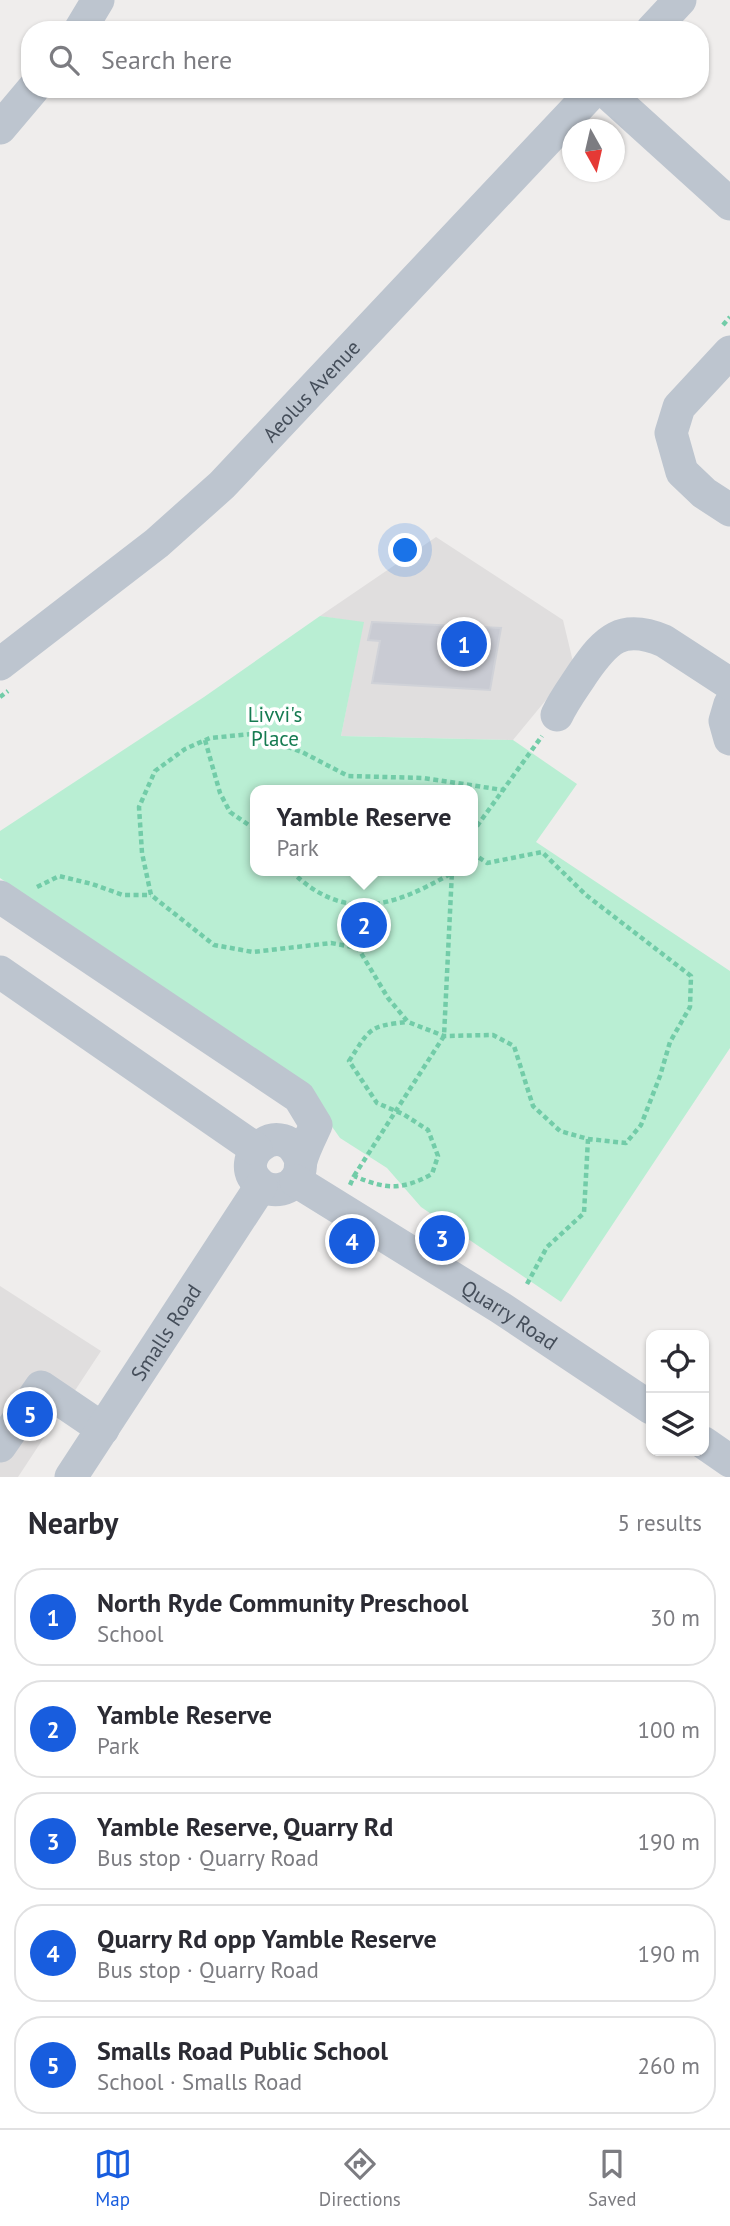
<!DOCTYPE html>
<html lang="en">
<head>
<meta charset="utf-8">
<style>
  :root { --surface:#fff; --page:#f2f2f3; --text:#2b2b33; --muted:#7c7c81; --line:#e1e1e2; --accent:#185dde }
  body { margin:0; font-family:"PT Sans",sans-serif; background:var(--page); color:var(--text) }
  .controls { position:absolute; right:21px; bottom:21px; display:grid; overflow:hidden; border-radius:14px; box-shadow:0 2px 5px #0004 }
  .controls button { width:63px; height:63px; display:grid; place-items:center; padding:0; border:0; border-bottom:2px solid var(--line); background:var(--surface); color:var(--text); font:35px sans-serif }
  .compass { position:absolute; left:562px; top:119px; width:63px; height:63px; border-radius:50%; background:var(--surface); box-shadow:0 2px 5px #0004; rotate:172deg }
  .you { position:absolute; left:406px; top:551px; width:24px; height:24px; margin:-18px; border:5px solid #fff; border-radius:50%; background:#1a73e8; box-shadow:0 0 0 10px #1a73e833 }
  .badge { display:grid; place-items:center; width:46px; height:46px; border-radius:50%; background:var(--accent); color:#fff; font-size:23px; font-weight:700 }
  .pin { position:absolute; translate:-50% -50%; border:4px solid #fff; box-shadow:0 2px 7px #0006 }
  .popup { position:absolute; left:250px; top:785px; width:228px; height:91px; box-sizing:border-box; display:grid; place-content:center; border-radius:14px; background:var(--surface); filter:drop-shadow(0 2px 5px #0005); font-size:23px; white-space:nowrap; color:var(--muted) }
  .popup b { font-size:26px; color:var(--text) }
  .popup::after { content:''; position:absolute; left:50%; top:100%; margin-left:-14px; border:14px solid transparent; border-top-color:var(--surface) }
  .list { margin:0; padding:0; list-style:none }
  h2 { display:flex; justify-content:space-between; align-items:center; height:91px; margin:0; padding:0 28px; font-size:30px }
  h2 small { font-size:23px; font-weight:400; color:var(--muted) }
  .list li { display:grid; grid-template-columns:46px 1fr auto; gap:21px; align-items:center; box-sizing:border-box; height:98px; margin:0 14px 14px; padding:0 14px; border:2px solid var(--line); border-radius:28px }
  .list b { display:block; font-size:26px; white-space:nowrap }
  .list p { margin:0; font-size:23px; white-space:nowrap; color:var(--muted) }
  .list em { font-size:23px; font-style:normal; color:var(--muted) }
  .icon { flex:none; width:38px; height:38px; fill:none; stroke:currentColor; stroke-width:2; stroke-linecap:round; stroke-linejoin:round }
  .map { position:relative; flex:none; width:730px; height:1477px; overflow:hidden }
  .search { position:absolute; background:var(--surface); box-shadow:0 2px 5px #0004; left:21px; right:21px; top:21px; height:77px; display:flex; align-items:center; gap:18px; box-sizing:border-box; padding:0 24px; border-radius:28px; color:var(--muted); font-size:26px }
  .sheet { height:651px; background:var(--surface) }
  nav { display:flex; justify-content:space-around; align-items:center; box-sizing:border-box; height:98px; border-top:2px solid var(--line); background:var(--surface); font-size:19px; color:var(--muted) }
  nav a { display:grid; justify-items:center; gap:4px }
  nav .on { color:var(--accent) }
  .map>svg:first-child { display:block }
</style>
</head>
<body>
<div class="map">
<svg width="730" height="1477" viewBox="0 0 730 1477">
  <rect width="100%" height="100%" fill="#efedec"/>
  <path fill="#e0dede" d="M436 537 563 620 574 666 513 740 341 736 363 623 320 616Z
    M0 1286 101 1351 18 1477H0Z"/>
  <path fill="#b9eed3" fill-rule="evenodd" d="M320 616 364 622 341 736 513 740 577 784 536 842 730 971V1048L561 1302 421 1207 387 1168 340 1138 304 1087 0 878V831L204 697ZM256 790H472V871H256Z"/>
  <path fill="#c9cbd3" stroke="#d0d2d8" stroke-width="2" d="M372 622 501 628 490 690 372 683 380 641 368 640Z"/>
  <g fill="none" stroke-linecap="round" stroke-linejoin="round">
    <path stroke="#72cca8" stroke-width="4.5" stroke-dasharray="5 3.5" stroke-linecap="butt" d="M723 325 730 317
      M0 697 8 691
      M205 740 220 793 230 812 256 830
      M472 833 542 736
      M472 853 487 863 542 852 586 895 691 976 690 1007 670 1042 660 1076 641 1125 626 1143 588 1139 560 1131 533 1106 514 1046 493 1035 444 1036 408 1022 388 998 358 948 331 943 253 952 214 945 151 895 142 853 139 807 155 771 185 749 210 738 251 734 302 752 348 776 423 778 503 790
      M291 871C344 923 393 907 450 874
      M37 887 59 876 92 884 123 895H151
      M354 1176 444 1036 452 871
      M350 1185 354 1176C385 1189 401 1191 432 1174L438 1156 428 1130 403 1114 377 1103 349 1061C370 1029 368 1026 407 1022
      M527 1284 547 1247 584 1213 588 1139"/>
    <g stroke="#bdc5cf" stroke-width="33">
      <path d="M80 30 98 0"/>
      <path d="M652 30 680 0"/>
      <path d="M603 89 730 204"/>
      <path d="M0 128 33 89"/>
      <path d="M730 352 679 407 671 433 682 472 704 493 730 510"/>
      <path id="s1" d="M0 664 157 543 222 485 595 89"/>
      <path d="M730 704 725 721 730 739"/>
      <path d="M557 715C564 700 574 687 583 673 606 640 621 623 664 641L730 684"/>
      <path d="M0 897 299 1097 316 1125C311 1136 304 1149 301 1161 300 1166 301 1171 298 1176 292 1190 272 1194 261 1185 227 1159 284 1112 301 1161"/>
      <path d="M0 972 256 1149"/>
      <path id="s2" d="M296 1181 501 1308 651 1408"/>
      <path d="M704 1443 730 1461"/>
      <path d="M0 1446 41 1387 103 1429"/>
      <path id="s3" d="M71 1477 261 1186"/>
    </g>
  </g>
  <g text-anchor="middle" dominant-baseline="central" stroke-width="7" stroke-linejoin="round" paint-order="stroke">
    <g font-size="21" fill="#454e5a" stroke="#fff">
      <text stroke="none"><textPath href="#s1" startOffset="415">Aeolus Avenue</textPath></text>
      <text stroke="none"><textPath href="#s2" startOffset="252">Quarry Road</textPath></text>
      <text stroke="none"><textPath href="#s3" startOffset="173">Smalls Road</textPath></text>
    </g>
    <g font-size="21" fill="#167b51" stroke="#fff">
      <text x="275" y="714">Livvi's<tspan x="275" dy="24">Place</tspan></text>
    </g>
  </g>
</svg>
<div class="controls">
<button><svg class="icon" aria-label="locate" viewBox="0 0 24 24"><circle cx="12" cy="12" r="6"/><path d="M12 2v4M12 18v4M2 12h4M18 12h4"/></svg></button>
<button><svg class="icon" aria-label="layers" viewBox="0 0 24 24"><path d="M12 4l9 5-9 5-9-5zM3 14l9 5 9-5"/></svg></button>
</div>
<svg class="compass" viewBox="-18 -18 36 36"><path d="M0-13l5 13h-10z" fill="#e53935"/><path d="M0 13l5-13h-10z" fill="#7c7c81"/></svg>
<div class="you"></div>
<div class="pin badge" style="left:464px;top:644px">1</div>
<div class="pin badge" style="left:364px;top:925px">2</div>
<div class="popup"><b>Yamble Reserve</b>Park</div>
<div class="pin badge" style="left:442px;top:1238px">3</div>
<div class="pin badge" style="left:352px;top:1241px">4</div>
<div class="pin badge" style="left:30px;top:1414px">5</div>
<div class="search"><svg class="icon" aria-label="search" viewBox="0 0 24 24"><circle cx="10" cy="10" r="6"/><path d="M15 15l6 6"/></svg>Search here</div>
</div>
<section class="sheet">
<h2>Nearby<small>5 results</small></h2>
<ul class="list">
<li><span class="badge">1</span><div><b>North Ryde Community Preschool</b><p>School</p></div><em>30 m</em></li>
<li><span class="badge">2</span><div><b>Yamble Reserve</b><p>Park</p></div><em>100 m</em></li>
<li><span class="badge">3</span><div><b>Yamble Reserve, Quarry Rd</b><p>Bus stop · Quarry Road</p></div><em>190 m</em></li>
<li><span class="badge">4</span><div><b>Quarry Rd opp Yamble Reserve</b><p>Bus stop · Quarry Road</p></div><em>190 m</em></li>
<li><span class="badge">5</span><div><b>Smalls Road Public School</b><p>School · Smalls Road</p></div><em>260 m</em></li>
</ul>
</section>
<nav>
<a class="on"><svg class="icon" aria-label="map" viewBox="0 0 24 24"><path d="M3 6l6-2 6 2 6-2v14l-6 2-6-2-6 2zM9 4v14M15 6v14"/></svg>Map</a>
<a><svg class="icon" aria-label="directions" viewBox="0 0 24 24"><path d="M12 3l9 9-9 9-9-9zM9 14v-3h6M13 9l2 2-2 2"/></svg>Directions</a>
<a><svg class="icon" aria-label="saved" viewBox="0 0 24 24"><path d="M7 4h10v16l-5-4-5 4z"/></svg>Saved</a>
</nav>
</body>
</html>
